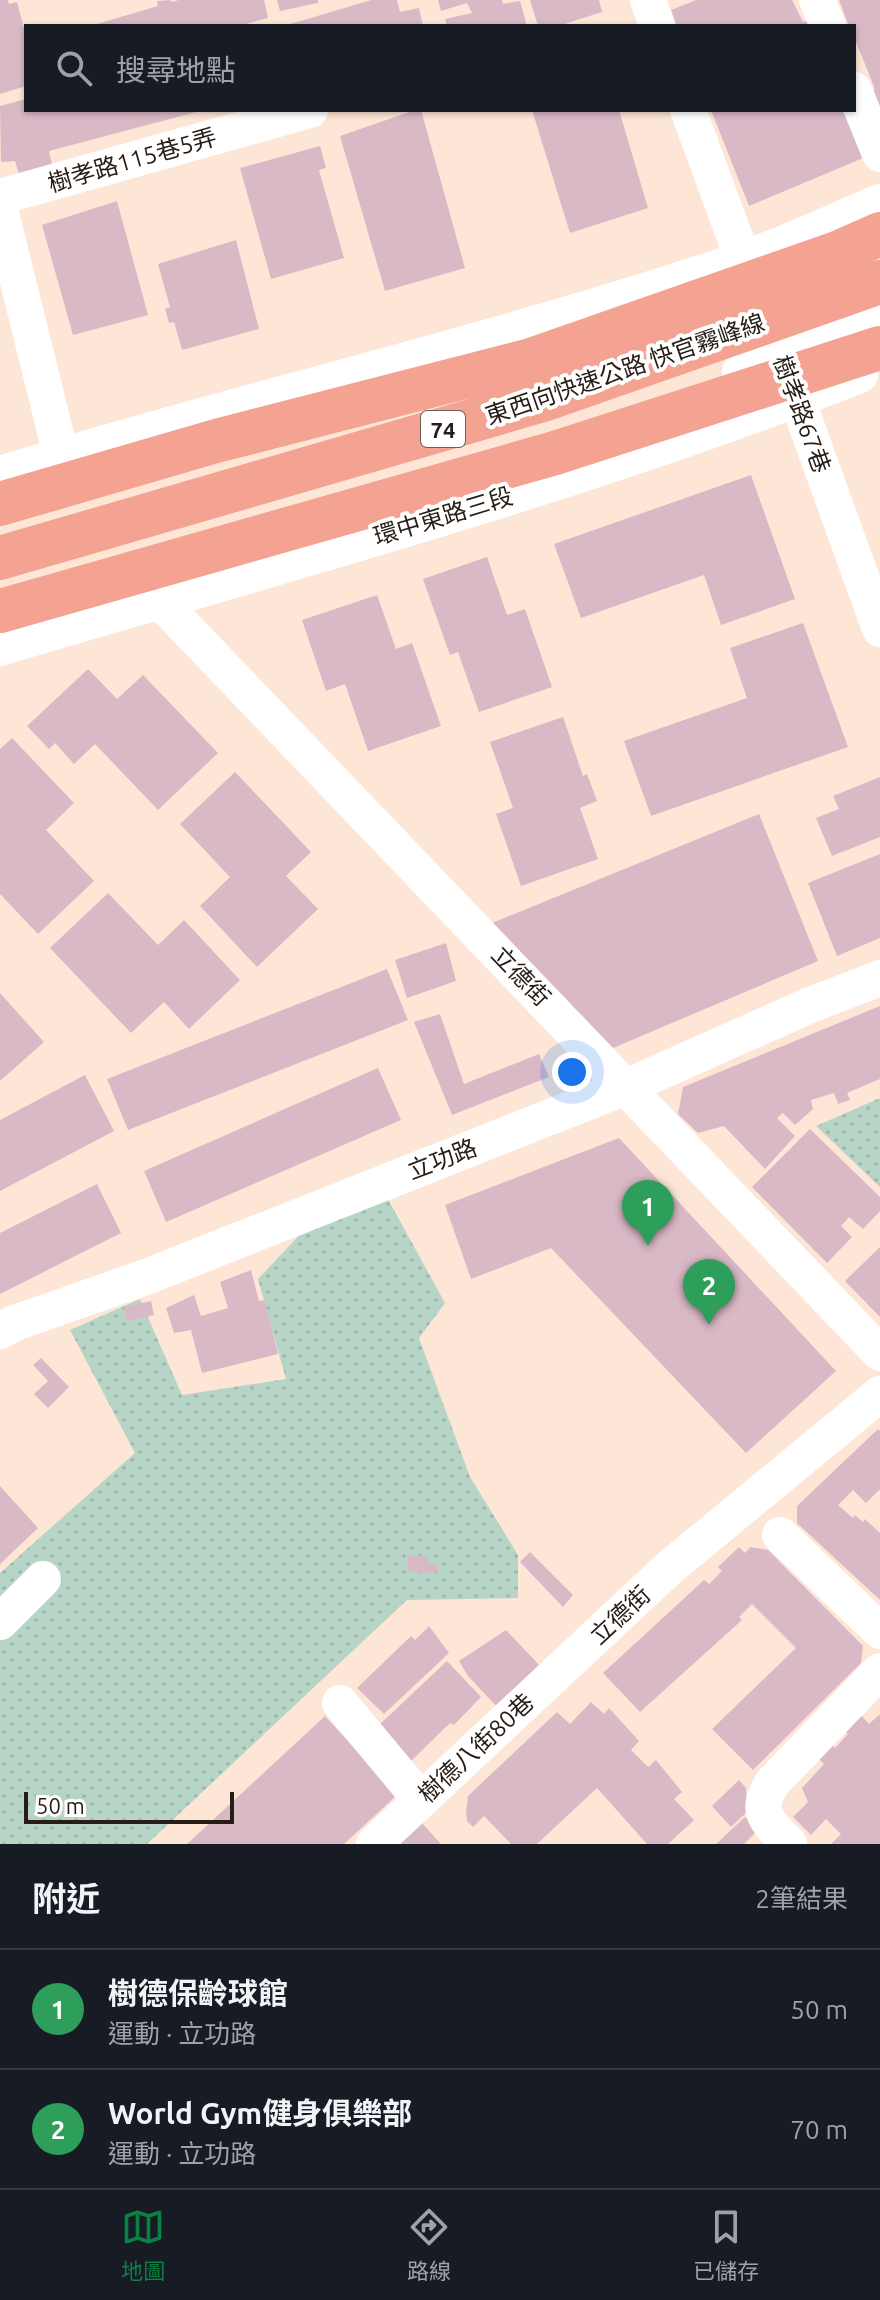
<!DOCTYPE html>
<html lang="zh-TW">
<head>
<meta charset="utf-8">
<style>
  :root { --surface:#171b24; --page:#242831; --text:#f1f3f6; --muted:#9ea1a6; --line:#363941; --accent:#0b8043 }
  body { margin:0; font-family:Ubuntu,"Noto Sans TC",sans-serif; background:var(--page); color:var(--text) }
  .scale { position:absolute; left:24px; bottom:20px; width:210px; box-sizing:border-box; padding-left:8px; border:4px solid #271d16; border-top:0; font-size:22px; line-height:28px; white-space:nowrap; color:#271d16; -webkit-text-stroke:6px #fff; paint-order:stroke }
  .you { position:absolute; left:572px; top:1072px; width:28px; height:28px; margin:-20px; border:6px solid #fff; border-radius:50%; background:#1a73e8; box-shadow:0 0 0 12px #1a73e833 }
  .badge { display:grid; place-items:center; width:52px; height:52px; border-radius:50%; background:var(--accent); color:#fff; font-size:26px; font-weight:700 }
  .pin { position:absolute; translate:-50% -66px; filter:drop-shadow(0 2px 4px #0008) }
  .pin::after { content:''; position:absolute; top:42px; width:28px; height:24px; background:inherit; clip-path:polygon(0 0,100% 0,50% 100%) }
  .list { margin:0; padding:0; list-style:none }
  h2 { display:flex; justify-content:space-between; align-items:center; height:104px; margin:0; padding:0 32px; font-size:34px }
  h2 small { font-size:26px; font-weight:400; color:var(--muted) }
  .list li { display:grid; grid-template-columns:52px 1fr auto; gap:24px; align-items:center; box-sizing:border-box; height:120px; padding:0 32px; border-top:2px solid var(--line) }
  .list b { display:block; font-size:30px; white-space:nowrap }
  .list p { margin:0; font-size:26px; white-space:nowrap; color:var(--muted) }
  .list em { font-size:26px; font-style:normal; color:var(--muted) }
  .icon { flex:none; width:44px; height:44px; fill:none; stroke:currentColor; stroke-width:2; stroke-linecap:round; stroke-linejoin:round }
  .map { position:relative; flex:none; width:880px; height:1844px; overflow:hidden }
  .search { position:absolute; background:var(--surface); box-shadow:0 2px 6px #0004; left:24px; right:24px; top:24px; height:88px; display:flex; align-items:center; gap:20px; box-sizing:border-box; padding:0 28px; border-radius:0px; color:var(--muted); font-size:30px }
  .sheet { height:344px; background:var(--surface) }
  nav { display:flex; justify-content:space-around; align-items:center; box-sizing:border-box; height:112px; border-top:2px solid var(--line); background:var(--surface); font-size:22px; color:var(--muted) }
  nav a { display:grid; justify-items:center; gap:4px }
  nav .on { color:var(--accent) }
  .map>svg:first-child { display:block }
</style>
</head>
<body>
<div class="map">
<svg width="880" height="1844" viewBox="0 0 880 1844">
  <defs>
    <pattern id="park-dots" width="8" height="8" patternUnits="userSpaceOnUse" patternTransform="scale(2)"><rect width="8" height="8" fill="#b7d5c6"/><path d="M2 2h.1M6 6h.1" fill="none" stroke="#9db6a9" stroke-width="1.8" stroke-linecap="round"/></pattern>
  </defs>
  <rect width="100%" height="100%" fill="#fde6d6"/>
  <path fill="url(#park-dots)" d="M880 1098V1187L816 1126Z
    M385 1194 445 1303 419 1338 470 1477 518 1555V1598L407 1600 147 1844H0V1573L135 1453 70 1330 140 1299 182 1395 286 1379 258 1279 308 1226Z"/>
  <path fill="#dab9c7" d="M0 0H8L9 4 17 2 26 36V86L0 94Z
    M171 0V2L179 0H264L268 18 239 26H90L158 6 157 1Z
    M277 0H318V3L280 11Z
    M371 0H397L400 12 419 8 423 26H284Z
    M438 0H502L503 4 520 1 527 26H447L445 19 472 13 467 3 441 11Z
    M530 0H599L602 12 558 26H538Z
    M696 0H792L803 22 810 21 812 26H677L671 10Z
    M839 0H880V121L867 93 875 89 854 37V26H849Z
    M26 99V110L200 111 49 151 53 169 21 181 15 161 1 162 0 106Z
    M415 110H421L465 268 385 291 340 136Z
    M532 110H619L648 208 570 233Z
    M711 110H850L868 156 749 206Z
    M320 146 326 168 319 170 344 258 271 279 240 168Z
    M117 201 148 315 73 335 42 225Z
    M236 240 259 329 182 350 174 322 169 323 165 309 170 307 158 264Z
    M751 475 795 599 721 625 704 575 581 618 554 544Z
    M487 557 507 615 525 609 552 687 479 712 458 652 450 655 423 579Z
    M377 595 396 649 412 643 441 726 368 751 345 684 326 691 302 620Z
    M803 623 848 747 651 816 624 741 747 698 730 648Z
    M88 669 117 699 143 675 218 753 158 810 95 744 74 764 55 743 49 749 27 726Z
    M563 717 583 776 587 774 597 801 580 808 598 859 521 886 496 814 513 808 490 742Z
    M12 738 74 803 46 830 94 881 38 934 0 894V749Z
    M235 772 311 852 286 876 318 909 257 967 200 906 230 877 180 824Z
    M880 777V837L832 856 816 818 839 809 833 796Z
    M759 814 818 961 613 1048 492 923Z
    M880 854V938L837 956 808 883Z
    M108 893 158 945 184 920 240 980 189 1029 164 1002 131 1033 50 948Z
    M446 943 456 981 407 998 395 960Z
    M387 969 408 1020 128 1130 107 1079Z
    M0 993 44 1042 0 1081Z
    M880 1006V1079L847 1093 850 1100 838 1104 834 1093 811 1100 813 1109 795 1125 783 1113 777 1118 795 1136 765 1169 724 1126 698 1133 678 1114 683 1087Z
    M440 1014 464 1084 539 1054 549 1077 452 1115 414 1022Z
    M378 1068 401 1120 166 1222 144 1171Z
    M85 1075 114 1131 0 1191V1120Z
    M810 1129 880 1197V1211L863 1229 849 1217 841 1226 852 1237 827 1263 752 1187Z
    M619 1138 836 1371 746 1453 551 1248 471 1279 445 1205Z
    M97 1184 121 1233 0 1294V1233Z
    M880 1247V1317L845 1281Z
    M251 1270 259 1301 265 1300 278 1354 202 1373 191 1330 174 1333 166 1308 194 1295 201 1316 228 1308 220 1282Z
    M151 1301 154 1315 127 1321 124 1307Z
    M41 1358 69 1387 48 1408 34 1394 48 1381 33 1365Z
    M878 1429 880 1431V1491L879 1490 866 1503 853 1490 838 1505 853 1518 855 1515 863 1522 865 1519 880 1533V1600L797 1523V1506Z
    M0 1486 38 1528 0 1564Z
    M739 1547 745 1553 750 1547 768 1550 863 1646 861 1663 753 1770 712 1729 796 1648 752 1604 739 1617 742 1620 640 1712 603 1673 704 1580 709 1584 722 1571 718 1567Z
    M530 1552 573 1595 563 1607 520 1562Z
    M407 1555 428 1557 427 1563H437V1573L427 1572V1574L408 1571Z
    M429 1626 449 1653 384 1714 357 1688 411 1636 415 1640Z
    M506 1630 541 1667 499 1709 468 1676 459 1661Z
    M447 1661 481 1697 454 1725 450 1723 411 1761 378 1726Z
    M591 1702 604 1714 609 1708 639 1741 631 1750 648 1767 656 1760 682 1792 674 1799 694 1820 668 1844H647L597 1788 537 1844H511L484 1816 473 1827 467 1821 466 1813 468 1796 557 1712 570 1724Z
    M860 1714 869 1724 880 1714V1844H831L841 1834 826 1819 811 1835 793 1817 808 1802 802 1788 824 1764 814 1755 828 1741 835 1748 848 1734 844 1731Z
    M325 1716 397 1795 344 1844H187Z
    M739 1780 746 1788 747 1812 731 1827 712 1806Z
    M745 1817 758 1830 744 1844H716Z
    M421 1822 441 1844H398Z"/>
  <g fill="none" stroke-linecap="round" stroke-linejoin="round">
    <path stroke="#fff" stroke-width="36" d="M648 0 657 26
      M817 0 828 26
      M854 90 880 154
      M688 110 751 281
      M0 197 310 110
      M0 209 61 455
      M740 371 880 320
      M789 377 880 629
      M0 474C245 399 497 342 740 260 787 244 834 221 880 202
      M160 601 880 1353
      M0 648C288 563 580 485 860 375
      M0 1331 15 1323 146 1277 626 1087 808 1006 880 978
      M780 1535 880 1631
      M0 1622 43 1579
      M340 1703 420 1799
      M374 1844 669 1568 880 1394
      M789 1844C767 1821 752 1811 774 1781L880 1671"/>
    <path stroke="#f4a393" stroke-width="44" d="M0 504 216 441 531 360 837 253 880 234
      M0 558 543 400 880 282
      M0 611 555 453 880 348"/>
  </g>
  <g text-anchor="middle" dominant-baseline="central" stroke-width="8" stroke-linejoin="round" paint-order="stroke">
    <rect fill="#fff" stroke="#68615c" stroke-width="2" x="421" y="411" width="44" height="36" rx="6"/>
    <g font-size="22" font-weight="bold" fill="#271d16">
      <text x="443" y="429">74</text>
    </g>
    <g font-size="24" fill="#271d16" stroke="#fff">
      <text transform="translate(132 160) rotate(-16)">樹孝路115巷5弄</text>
      <text transform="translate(625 369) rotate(-19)">東西向快速公路 快官霧峰線</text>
      <text transform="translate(802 414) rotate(70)">樹孝路67巷</text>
      <text transform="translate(443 516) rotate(-17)">環中東路三段</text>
      <text transform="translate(521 976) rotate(46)">立德街</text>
      <text transform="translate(442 1159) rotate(-21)">立功路</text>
      <text transform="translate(620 1615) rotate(-43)">立德街</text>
      <text transform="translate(476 1748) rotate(-43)">樹德八街80巷</text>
    </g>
  </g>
</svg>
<div class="scale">50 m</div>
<div class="you"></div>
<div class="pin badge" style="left:648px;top:1246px;background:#2e9e5b">1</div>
<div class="pin badge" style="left:709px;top:1325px;background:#2e9e5b">2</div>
<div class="search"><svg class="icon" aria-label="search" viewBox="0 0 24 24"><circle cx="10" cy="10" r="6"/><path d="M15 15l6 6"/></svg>搜尋地點</div>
</div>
<section class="sheet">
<h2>附近<small>2筆結果</small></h2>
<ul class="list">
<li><span class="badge" style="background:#2e9e5b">1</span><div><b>樹德保齡球館</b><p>運動 · 立功路</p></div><em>50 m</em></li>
<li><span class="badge" style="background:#2e9e5b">2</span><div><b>World Gym健身俱樂部</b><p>運動 · 立功路</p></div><em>70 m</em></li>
</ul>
</section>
<nav>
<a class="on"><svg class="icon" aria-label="map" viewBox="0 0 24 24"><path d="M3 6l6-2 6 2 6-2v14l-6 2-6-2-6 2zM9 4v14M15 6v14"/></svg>地圖</a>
<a><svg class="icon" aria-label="directions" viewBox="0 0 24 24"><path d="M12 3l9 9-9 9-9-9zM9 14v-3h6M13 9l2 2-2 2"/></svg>路線</a>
<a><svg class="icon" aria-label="saved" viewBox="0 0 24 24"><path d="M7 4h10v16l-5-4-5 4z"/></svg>已儲存</a>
</nav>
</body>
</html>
